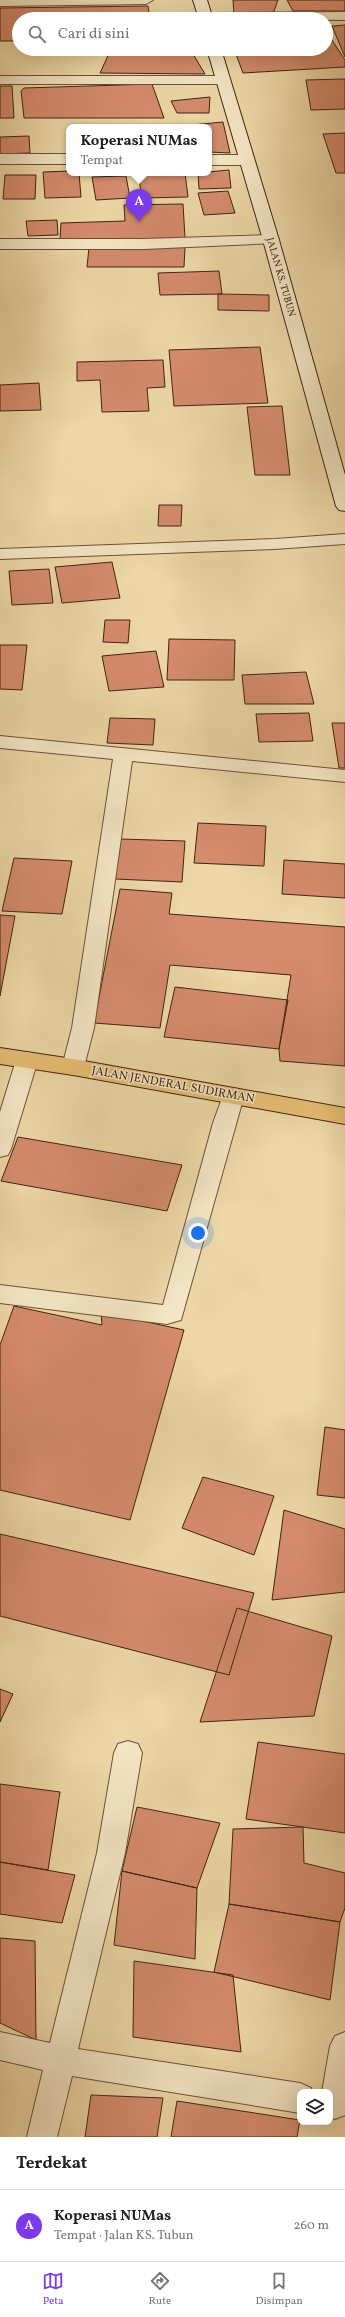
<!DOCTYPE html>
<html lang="id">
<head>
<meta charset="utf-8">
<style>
  :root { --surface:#fff; --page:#f2f2f2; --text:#222; --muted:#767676; --line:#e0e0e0; --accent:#7c3aed }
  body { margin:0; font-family:Vollkorn,serif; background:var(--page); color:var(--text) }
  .controls { position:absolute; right:12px; bottom:12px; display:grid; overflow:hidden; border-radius:8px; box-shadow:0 4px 16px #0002 }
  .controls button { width:36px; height:36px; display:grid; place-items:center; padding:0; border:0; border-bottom:1px solid var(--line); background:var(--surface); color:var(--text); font:20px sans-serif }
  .you { position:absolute; left:198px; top:1233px; width:14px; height:14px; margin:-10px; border:3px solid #fff; border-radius:50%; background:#1a73e8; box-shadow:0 0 0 6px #1a73e833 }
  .badge { display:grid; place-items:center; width:26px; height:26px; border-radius:50%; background:var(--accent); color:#fff; font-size:13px; font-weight:700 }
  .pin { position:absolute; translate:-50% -33px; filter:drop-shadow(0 1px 2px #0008) }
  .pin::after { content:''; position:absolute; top:21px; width:14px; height:12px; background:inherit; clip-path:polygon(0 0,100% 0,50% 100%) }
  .popup { position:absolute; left:66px; top:124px; width:146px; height:52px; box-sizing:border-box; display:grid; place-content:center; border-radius:8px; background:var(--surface); filter:drop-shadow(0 1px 3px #0005); font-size:13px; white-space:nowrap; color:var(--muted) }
  .popup b { font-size:15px; color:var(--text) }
  .popup::after { content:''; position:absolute; left:50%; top:100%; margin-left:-8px; border:8px solid transparent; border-top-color:var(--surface) }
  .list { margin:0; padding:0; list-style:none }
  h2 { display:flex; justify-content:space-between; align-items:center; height:52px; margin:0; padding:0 16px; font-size:17px }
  h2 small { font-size:13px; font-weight:400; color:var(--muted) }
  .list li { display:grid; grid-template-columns:26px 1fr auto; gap:12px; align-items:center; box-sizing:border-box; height:72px; padding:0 16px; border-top:1px solid var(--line) }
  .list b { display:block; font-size:15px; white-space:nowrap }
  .list p { margin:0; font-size:13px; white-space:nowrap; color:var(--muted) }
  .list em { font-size:13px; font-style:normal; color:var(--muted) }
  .icon { flex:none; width:22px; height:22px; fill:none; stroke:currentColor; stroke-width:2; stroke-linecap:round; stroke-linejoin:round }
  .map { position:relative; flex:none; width:345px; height:2137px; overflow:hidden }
  .search { position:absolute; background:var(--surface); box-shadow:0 4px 16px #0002; left:12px; right:12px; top:12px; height:44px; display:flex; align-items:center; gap:10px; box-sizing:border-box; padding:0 14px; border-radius:22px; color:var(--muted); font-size:15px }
  .sheet { height:124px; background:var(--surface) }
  nav { display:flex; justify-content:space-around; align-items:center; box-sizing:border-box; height:56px; border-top:1px solid var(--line); background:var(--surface); font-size:11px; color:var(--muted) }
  nav a { display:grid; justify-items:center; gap:2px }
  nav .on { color:var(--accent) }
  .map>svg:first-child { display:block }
</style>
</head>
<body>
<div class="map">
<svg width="345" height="2137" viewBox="0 0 345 2137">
  <rect width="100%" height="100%" fill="#edd7a6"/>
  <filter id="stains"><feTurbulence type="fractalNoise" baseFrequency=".005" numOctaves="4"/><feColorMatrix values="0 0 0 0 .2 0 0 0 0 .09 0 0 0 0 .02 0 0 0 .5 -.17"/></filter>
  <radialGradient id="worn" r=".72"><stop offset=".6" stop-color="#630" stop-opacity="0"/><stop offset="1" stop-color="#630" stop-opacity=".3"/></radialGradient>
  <path fill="#d58b6d" stroke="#402410" d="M233 0H278L273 14 234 15Z
    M287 0H345V11H293Z
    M148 6 150 19H19V41H0V8Z
    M345 25V57L332 26Z
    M326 31 345 60V67L243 73 234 49H326Z
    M111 49H190L205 74 100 73Z
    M345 79V109L311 110 306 80Z
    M152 84 164 118H24L21 91 24 88Z
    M0 86H12L14 118H0Z
    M210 97 209 113H177L171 101Z
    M223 122 230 153 209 152V127L181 126Z
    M345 133V173H336L323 134Z
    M29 136 30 153 0 154V137Z
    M229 170 231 188 199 189 198 173Z
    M69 171V173H79L81 197 45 198 43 172Z
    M139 173H185L188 197 141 198Z
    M5 175H36L35 199H3Z
    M126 176 130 198 96 200 92 177Z
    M228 191 235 213 204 215 198 193Z
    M183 204 185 238 60 240 61 223 125 221 124 205Z
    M57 220 58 235 28 236 26 221Z
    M89 247H185L184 267H87Z
    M219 271 222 294 160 295 158 273Z
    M218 294 269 295V311L218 310Z
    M260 347 268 403 174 406 169 350Z
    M163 360 165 387 147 388 149 411 102 412 100 380 77 381V362Z
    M39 383 41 410 0 411V385Z
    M282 406 290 475H255L247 407Z
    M159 505H182L181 526H158Z
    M112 562 120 598 62 603 55 567Z
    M49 569 53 603 12 605 9 571Z
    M105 620H130L128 643 103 642Z
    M169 639 235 640 234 680H167Z
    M0 645H27L22 690 0 689Z
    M156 651 164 687 109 691 102 656Z
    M306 672 314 704H245L242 675Z
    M309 713 313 741 259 742 256 714Z
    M110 718 155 719 153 745 107 743Z
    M332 723H345V768H339Z
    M198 823 266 826 264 866 194 863Z
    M120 839 185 841 182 882 115 879Z
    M14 858 72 861 62 914 2 911Z
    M284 860 345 864V898L282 894Z
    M120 889 172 893 169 914 345 927V1066L280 1061 279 1049 291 975 170 965 160 1028 94 1023Z
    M0 915 15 916 0 996Z
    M175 987 288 1000 279 1049 164 1037Z
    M18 1137 182 1165 167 1211 1 1181Z
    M14 1306 102 1325 101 1312 184 1330 130 1520 0 1490V1345Z
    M325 1427 345 1430V1498L317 1495Z
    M203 1477 274 1496 254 1555 182 1528Z
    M284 1510 345 1529V1592L272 1600Z
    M0 1534 254 1593 229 1675 0 1616Z
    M237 1608 332 1636 314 1716 200 1722Z
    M0 1689 13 1694 0 1722Z
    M258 1742 345 1754V1833L246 1819Z
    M0 1784 60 1792 48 1870 0 1862Z
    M137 1807 220 1823 197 1888 122 1871Z
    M303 1827 304 1863 345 1873V1908L340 1922 229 1904 233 1829Z
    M0 1862 75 1875 62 1923 0 1914Z
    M122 1871 197 1888 195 1959 114 1945Z
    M229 1904 340 1922 330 2000 214 1972Z
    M0 1938 35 1941 36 2040 0 2023Z
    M134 1961 233 1975 241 2052 133 2037Z
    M91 2095 163 2098 157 2137H85Z
    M177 2101 300 2120 297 2137H171Z"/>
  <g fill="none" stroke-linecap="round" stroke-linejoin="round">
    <defs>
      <path id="lane" d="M345 534V544L275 549 0 559V549L275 539Z"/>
      <path id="street" d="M0 0H153L146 4 0 6Z
        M345 12V20L200 19 199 17 206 13Z
        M0 76H223L230 80 223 84H0Z
        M0 154H69V164H0Z
        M209 155H246L254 160 246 165H209Z
        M271 235 277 237 279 240 277 243 144 249H0V239H144Z
        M0 736 345 770V782L132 761 94 1028 84 1067 81 1073 73 1075 65 1073 62 1067 72 1028 113 759 0 748Z
        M27 1052 35 1054 38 1060 11 1149 8 1155 0 1157V1112L16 1060 19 1054Z
        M233 1088 241 1090 244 1096 181 1320 167 1324 0 1303V1285L163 1305 213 1123 225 1090Z
        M128 1741 138 1744 142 1753 125 1853 78 2049 300 2083 311 2088 312 2092H300V2113L72 2076 57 2137H27L43 2070 0 2060V2032L50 2043 97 1853 114 1753 118 1744Z
        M345 2032V2115L335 2119 330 2117V2092H322L330 2046 335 2036Z"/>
      <path id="secondary" d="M193 0H207L213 19H199Z
        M207 49H221L279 240 345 475V511L339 510 336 506 263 240Z"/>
      <path id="primary" d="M0 1048 73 1059 345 1108V1124L73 1075 0 1064Z"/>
    </defs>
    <use href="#lane" stroke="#6b5136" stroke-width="2"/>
    <use href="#street" stroke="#6b5136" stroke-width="2"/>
    <use href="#secondary" stroke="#402410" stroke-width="2"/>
    <use href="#primary" stroke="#402410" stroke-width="2"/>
    <use href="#lane" fill="#f3e5c5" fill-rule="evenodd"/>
    <use href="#street" fill="#f3e5c5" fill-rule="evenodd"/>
    <use href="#secondary" fill="#f3e5c5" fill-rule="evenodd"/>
    <use href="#primary" fill="#e6bc73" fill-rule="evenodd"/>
  </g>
  <g text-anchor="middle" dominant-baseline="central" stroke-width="3" stroke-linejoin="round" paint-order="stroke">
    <g font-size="10" fill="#402410" stroke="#f3e5c5">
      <text transform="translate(281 277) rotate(74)">JALAN KS. TUBUN</text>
    </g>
    <g font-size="12" fill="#402410" stroke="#f3e5c5">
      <text transform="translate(173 1085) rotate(10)">JALAN JENDERAL SUDIRMAN</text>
    </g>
  </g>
  <rect width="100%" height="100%" filter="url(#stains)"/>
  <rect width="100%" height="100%" fill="url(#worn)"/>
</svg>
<div class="controls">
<button><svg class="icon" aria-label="layers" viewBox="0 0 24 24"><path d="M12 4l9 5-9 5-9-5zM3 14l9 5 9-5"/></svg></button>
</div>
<div class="you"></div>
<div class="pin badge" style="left:139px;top:222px">A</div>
<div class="popup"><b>Koperasi NUMas</b>Tempat</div>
<div class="search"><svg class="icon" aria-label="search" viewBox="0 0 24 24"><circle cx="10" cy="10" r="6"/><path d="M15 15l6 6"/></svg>Cari di sini</div>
</div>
<section class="sheet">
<h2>Terdekat<small></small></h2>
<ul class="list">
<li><span class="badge">A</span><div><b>Koperasi NUMas</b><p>Tempat · Jalan KS. Tubun</p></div><em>260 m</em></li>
</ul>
</section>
<nav>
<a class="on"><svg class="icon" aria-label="map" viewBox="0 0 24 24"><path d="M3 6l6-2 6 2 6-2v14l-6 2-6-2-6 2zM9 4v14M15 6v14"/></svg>Peta</a>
<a><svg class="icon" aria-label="directions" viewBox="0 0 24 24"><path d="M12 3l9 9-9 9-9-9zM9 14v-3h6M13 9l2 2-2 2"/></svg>Rute</a>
<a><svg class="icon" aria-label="saved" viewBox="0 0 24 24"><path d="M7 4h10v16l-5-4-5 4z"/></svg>Disimpan</a>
</nav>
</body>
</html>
